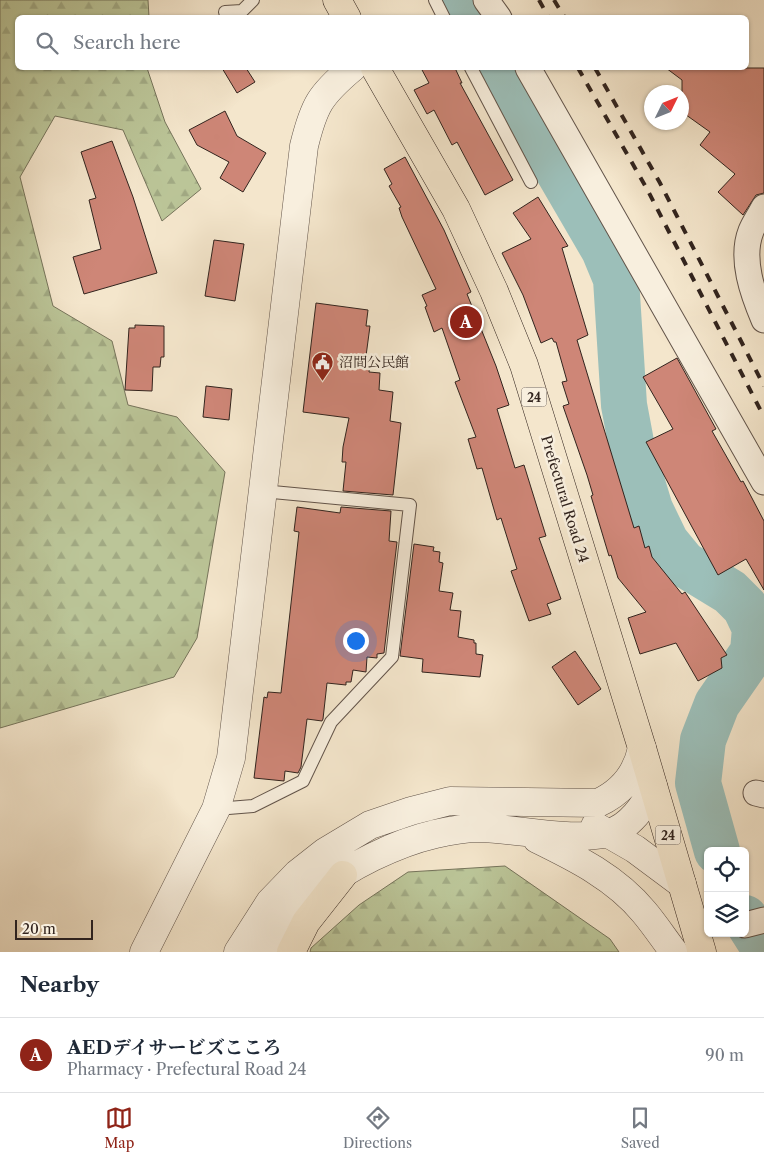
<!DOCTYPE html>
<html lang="en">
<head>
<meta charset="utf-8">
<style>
  :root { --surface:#fff; --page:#f6f6f7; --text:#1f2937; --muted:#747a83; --line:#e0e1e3; --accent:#8f2418 }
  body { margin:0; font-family:"Libre Caslon Text","Noto Serif JP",serif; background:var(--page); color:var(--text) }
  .controls { position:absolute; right:15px; bottom:15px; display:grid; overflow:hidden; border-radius:8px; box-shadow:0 1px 4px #0004 }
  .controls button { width:45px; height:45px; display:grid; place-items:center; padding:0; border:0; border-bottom:1px solid var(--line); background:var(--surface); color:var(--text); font:25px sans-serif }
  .compass { position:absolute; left:644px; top:85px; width:45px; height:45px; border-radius:50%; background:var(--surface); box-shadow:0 1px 4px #0004; rotate:47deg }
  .scale { position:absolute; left:15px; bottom:12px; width:78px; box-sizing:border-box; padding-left:5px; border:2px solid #32241e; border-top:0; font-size:14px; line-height:18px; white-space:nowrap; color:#32241e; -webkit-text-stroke:4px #f8efde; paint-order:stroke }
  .you { position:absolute; left:355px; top:640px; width:18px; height:18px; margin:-12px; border:4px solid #fff; border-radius:50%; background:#1a73e8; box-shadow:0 0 0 8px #1a73e833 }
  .badge { display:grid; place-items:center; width:32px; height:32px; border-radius:50%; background:var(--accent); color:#fff; font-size:16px; font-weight:700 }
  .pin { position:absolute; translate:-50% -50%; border:2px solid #fff; box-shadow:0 1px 5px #0006 }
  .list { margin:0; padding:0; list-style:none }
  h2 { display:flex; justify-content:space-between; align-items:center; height:65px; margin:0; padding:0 20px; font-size:21px }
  h2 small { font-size:16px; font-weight:400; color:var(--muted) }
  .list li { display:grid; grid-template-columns:32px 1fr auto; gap:15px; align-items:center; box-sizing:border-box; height:75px; padding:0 20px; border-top:1px solid var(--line) }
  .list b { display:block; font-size:19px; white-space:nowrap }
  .list p { margin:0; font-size:16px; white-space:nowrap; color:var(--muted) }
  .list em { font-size:16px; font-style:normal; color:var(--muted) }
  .icon { flex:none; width:28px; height:28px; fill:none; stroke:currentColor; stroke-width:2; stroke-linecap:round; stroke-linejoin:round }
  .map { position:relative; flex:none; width:764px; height:952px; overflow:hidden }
  .search { position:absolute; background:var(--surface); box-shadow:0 1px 4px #0004; left:15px; right:15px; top:15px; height:55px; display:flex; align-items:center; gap:12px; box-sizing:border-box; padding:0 18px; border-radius:8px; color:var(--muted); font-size:19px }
  .sheet { height:140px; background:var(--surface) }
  nav { display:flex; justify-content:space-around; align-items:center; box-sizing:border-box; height:70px; border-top:1px solid var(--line); background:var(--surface); font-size:14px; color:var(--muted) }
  nav a { display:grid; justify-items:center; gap:2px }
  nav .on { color:var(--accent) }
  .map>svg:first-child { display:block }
</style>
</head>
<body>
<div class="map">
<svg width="764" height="952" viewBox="0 0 764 952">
  <defs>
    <pattern id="forest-firs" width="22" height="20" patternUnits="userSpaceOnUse" patternTransform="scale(1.25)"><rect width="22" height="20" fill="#bbc598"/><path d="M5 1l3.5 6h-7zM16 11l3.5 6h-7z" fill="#a1a983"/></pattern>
  </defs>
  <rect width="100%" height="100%" fill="#f4e6cc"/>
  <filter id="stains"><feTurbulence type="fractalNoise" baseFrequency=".004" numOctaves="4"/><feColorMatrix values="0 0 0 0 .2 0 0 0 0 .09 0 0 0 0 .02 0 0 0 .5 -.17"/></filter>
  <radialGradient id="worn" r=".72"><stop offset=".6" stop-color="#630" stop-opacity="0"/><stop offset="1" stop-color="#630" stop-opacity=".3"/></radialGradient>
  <path fill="url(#forest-firs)" stroke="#76745b" d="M0 0H148L149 17 18 18V68H147L165 122 201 189 162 221 123 130 55 116 20 177 53 306 112 341 128 405 177 417 225 472 197 638 174 677 0 728Z
    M505 866 610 939 619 952H310L311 948 359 905 408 872Z"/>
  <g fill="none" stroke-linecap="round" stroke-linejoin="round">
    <path stroke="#9cbfb9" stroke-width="46" d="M463 0 471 18
      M498 68 604 250 616 279 624 405 633 453 650 509 666 542 684 564 730 592 745 607 755 628 753 652 717 704 703 740 698 783 717 851
      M745 918 764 948"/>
  </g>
  <path fill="#ce8677" stroke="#32241e" d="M222 68H246L255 82 237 93Z
    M421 68H455L462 83H460L513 180 485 195 457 142 452 145 434 110 427 114 414 90 429 83Z
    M666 68H764V193L756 195 743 215 718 192 735 174 700 145 710 132 682 112V80Z
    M225 111 237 136 266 153 243 192 220 178 229 162 197 145 189 130Z
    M112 141 133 197 157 273 84 294 73 257 101 249 89 200 96 198 81 152Z
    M405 157 444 230 471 292 467 294 496 366 509 405 497 409 515 468 524 465 546 536 539 538 561 599 547 604 551 614 529 621 511 571 517 569 501 518 497 520 482 468 477 469 468 439 476 437 455 382 460 380 442 328 434 332 425 307 427 306 422 295 436 289 402 217 399 208 401 207 389 186 392 184 384 169Z
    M538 197 568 246 562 248 588 335 577 340 634 528 639 526 645 548 649 546 652 557 682 594 685 592 727 655 721 658 722 668 698 681 676 643 640 654 628 618 646 612 618 578 611 555 609 556 591 496 593 495 587 475 563 406 569 404 562 382 567 381 556 342H554L552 338 541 343 523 295 502 253 531 239 513 213Z
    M214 240 244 244 235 301 205 296Z
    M316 303 368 310 366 326H370L366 356 370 357 369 372 380 373 379 390 393 392 390 421 401 423 393 495 343 491 346 462H342L343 447 349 418 303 412Z
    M135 325 164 326V357H161L160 367H153L152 391 125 390 129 328H135Z
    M677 358 716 429 712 431 741 482 743 481 764 521V590L746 559 718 575 646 442 673 429 643 377Z
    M206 386 232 389 229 420 203 417Z
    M297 507 340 513 341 507 391 511 389 541 397 542 384 653 377 654V658L367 657 366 672 353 670 351 682H346V685L327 683 323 719 322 721 307 719 301 767 298 773 285 771 284 781 254 778 264 697 267 698 268 692 281 693 299 532 294 531Z
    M414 544 434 547 433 551 440 552 439 562 443 563 439 591 453 593 450 610 461 611 458 637 474 640V643H476V654L483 655 480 677 422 672 423 659 400 656Z
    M575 651 601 689 578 705 552 667Z"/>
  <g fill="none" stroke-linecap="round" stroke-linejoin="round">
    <defs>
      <path id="service" d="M435 0 444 18
        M225 12 242 11 253 0
        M471 68 531 182
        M216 809 253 806 303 781 331 722 392 657 410 505 262 491"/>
      <path id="minor" d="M486 0 499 18
        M528 68 764 482
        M764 207C760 215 754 223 751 231 740 259 753 294 764 320
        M756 793 764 795
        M745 925 764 920"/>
      <path id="tertiary" d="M595 826 635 849 682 884
        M537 839C576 858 616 878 644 912 655 925 664 939 674 952
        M144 952 216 809 231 758 304 146C314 105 320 95 352 68
        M238 952 270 902 297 874 325 852 370 825 411 811 450 801 598 803C622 792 637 773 642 748
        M264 952C281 931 296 910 317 892 347 867 396 843 435 834 448 831 466 828 480 828 521 829 566 842 608 833 628 829 647 804 653 786"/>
      <path id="primary" d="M337 0 347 18
        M375 68 456 209 494 291 524 365 642 748 702 952"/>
      <path id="motorway" d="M291 952 306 922 343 875"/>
    </defs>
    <use href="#service" stroke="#62544a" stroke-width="14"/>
    <use href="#minor" stroke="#62544a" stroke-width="27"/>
    <use href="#tertiary" stroke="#62544a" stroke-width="29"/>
    <use href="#primary" stroke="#32241e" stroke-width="29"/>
    <use href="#motorway" stroke="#32241e" stroke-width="29"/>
    <use href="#service" stroke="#f8efde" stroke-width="12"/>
    <use href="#minor" stroke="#f8efde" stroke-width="25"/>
    <use href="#tertiary" stroke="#f8efde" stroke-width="28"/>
    <use href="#primary" stroke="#f4e6cc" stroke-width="28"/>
    <use href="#motorway" stroke="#f4e6cc" stroke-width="28"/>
    <path stroke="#32241e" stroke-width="4" stroke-dasharray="9 9" stroke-linecap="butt" d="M539 0 549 18
      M554 0 565 18
      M578 68 647 189 764 417
      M595 68 660 183 764 386"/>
  </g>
  <defs>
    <symbol id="civic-pin" viewBox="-11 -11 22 30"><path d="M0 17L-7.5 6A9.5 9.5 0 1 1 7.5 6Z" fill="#8f2418" stroke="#f8efde"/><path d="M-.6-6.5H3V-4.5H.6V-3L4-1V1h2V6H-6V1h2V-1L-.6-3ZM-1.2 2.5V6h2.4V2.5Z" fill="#fff"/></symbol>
  </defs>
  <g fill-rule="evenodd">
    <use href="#civic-pin" x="310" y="350" width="25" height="34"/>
  </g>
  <g text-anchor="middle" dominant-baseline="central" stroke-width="5" stroke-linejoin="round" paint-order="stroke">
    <g fill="#f8efde" stroke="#6d6158" stroke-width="1">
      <rect x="521.5" y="387.5" width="25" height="19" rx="4"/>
      <rect x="655.5" y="825.5" width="25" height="19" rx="4"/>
    </g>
    <g font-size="12" font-weight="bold" fill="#32241e">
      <text x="534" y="397">24</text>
      <text x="668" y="835">24</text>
    </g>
    <g font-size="14" fill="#32241e" stroke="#f8efde" text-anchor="start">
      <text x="339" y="362">沼間公民館</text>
    </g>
    <g font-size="14" fill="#32241e" stroke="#f8efde">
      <text transform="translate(565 499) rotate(73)">Prefectural Road 24</text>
    </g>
  </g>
  <rect width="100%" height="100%" filter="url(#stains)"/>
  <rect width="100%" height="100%" fill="url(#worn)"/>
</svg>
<div class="controls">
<button><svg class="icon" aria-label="locate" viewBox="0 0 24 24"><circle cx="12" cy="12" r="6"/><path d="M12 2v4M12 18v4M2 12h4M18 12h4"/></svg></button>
<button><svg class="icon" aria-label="layers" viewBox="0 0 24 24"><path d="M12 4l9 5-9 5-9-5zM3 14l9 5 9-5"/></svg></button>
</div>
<svg class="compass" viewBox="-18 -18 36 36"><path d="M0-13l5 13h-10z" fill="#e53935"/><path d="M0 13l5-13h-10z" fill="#747a83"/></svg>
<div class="scale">20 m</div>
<div class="you"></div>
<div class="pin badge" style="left:466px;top:322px">A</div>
<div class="search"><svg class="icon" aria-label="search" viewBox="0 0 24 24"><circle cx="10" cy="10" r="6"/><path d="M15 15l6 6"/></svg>Search here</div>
</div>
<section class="sheet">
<h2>Nearby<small></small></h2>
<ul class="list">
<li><span class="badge">A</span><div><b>AEDデイサービズこころ</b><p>Pharmacy · Prefectural Road 24</p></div><em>90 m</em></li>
</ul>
</section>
<nav>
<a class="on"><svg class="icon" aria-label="map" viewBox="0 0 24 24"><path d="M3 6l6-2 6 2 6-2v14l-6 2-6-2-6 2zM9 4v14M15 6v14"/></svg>Map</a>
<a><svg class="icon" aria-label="directions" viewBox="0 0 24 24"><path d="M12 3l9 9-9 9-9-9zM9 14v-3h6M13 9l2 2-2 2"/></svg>Directions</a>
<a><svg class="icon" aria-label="saved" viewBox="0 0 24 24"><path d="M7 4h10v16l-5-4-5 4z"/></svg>Saved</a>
</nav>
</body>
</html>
